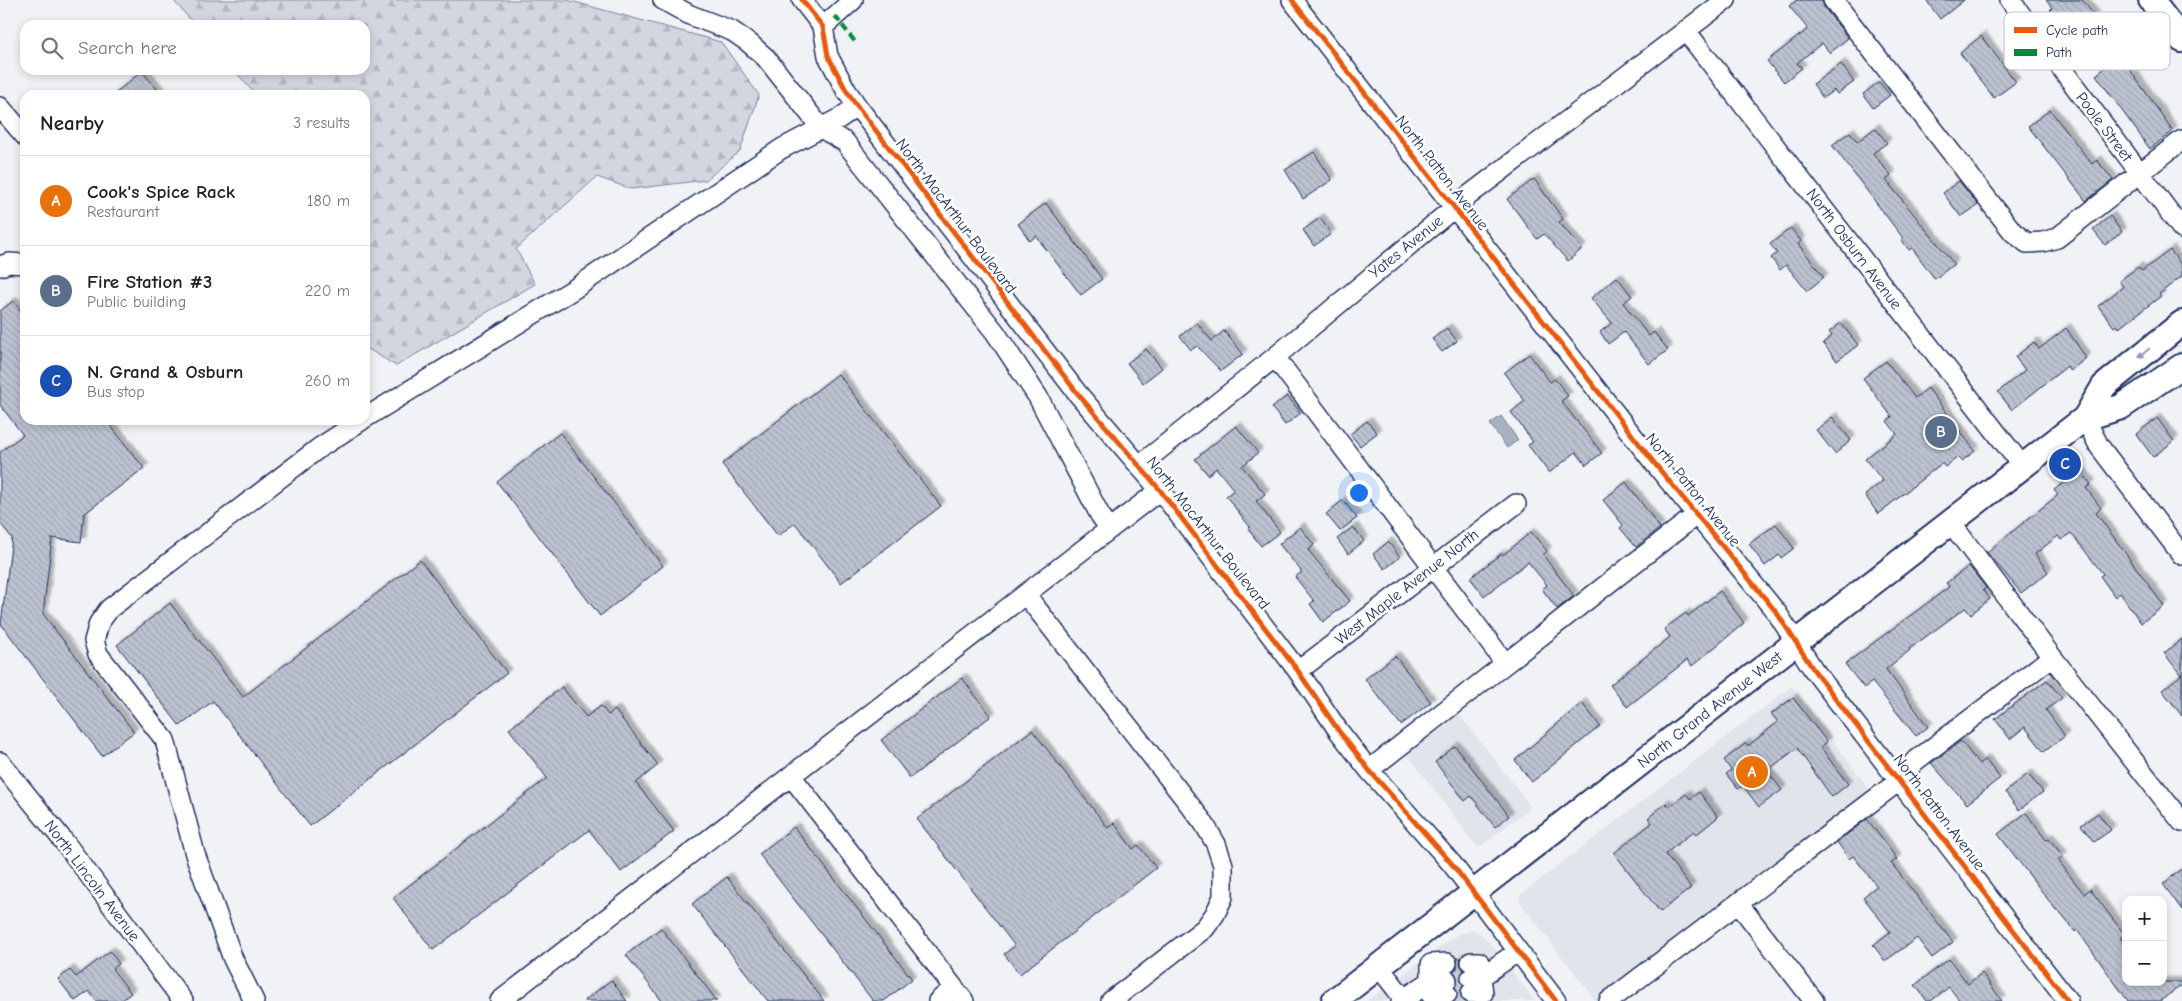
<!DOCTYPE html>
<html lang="en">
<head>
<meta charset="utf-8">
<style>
  :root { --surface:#fff; --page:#f2f2f2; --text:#202124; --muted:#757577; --line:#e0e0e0; --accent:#db2777 }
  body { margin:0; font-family:"Comic Neue",sans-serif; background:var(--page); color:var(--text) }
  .controls { position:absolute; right:15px; bottom:15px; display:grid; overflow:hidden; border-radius:10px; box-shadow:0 2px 8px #0003 }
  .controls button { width:45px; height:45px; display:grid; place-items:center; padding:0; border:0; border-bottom:1px solid var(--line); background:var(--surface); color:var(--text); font:25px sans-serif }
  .you { position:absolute; left:1358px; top:492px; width:18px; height:18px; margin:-12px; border:4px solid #fff; border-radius:50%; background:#1a73e8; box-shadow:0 0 0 8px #1a73e833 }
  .badge { display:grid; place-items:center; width:32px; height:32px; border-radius:50%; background:var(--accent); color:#fff; font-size:16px; font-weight:700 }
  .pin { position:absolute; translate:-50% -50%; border:2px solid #fff; box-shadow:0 1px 5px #0006 }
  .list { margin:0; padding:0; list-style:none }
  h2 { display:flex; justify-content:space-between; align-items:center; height:65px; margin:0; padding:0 20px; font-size:21px }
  h2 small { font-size:16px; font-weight:400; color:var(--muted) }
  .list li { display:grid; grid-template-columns:32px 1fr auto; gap:15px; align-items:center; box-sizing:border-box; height:90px; padding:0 20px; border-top:1px solid var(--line) }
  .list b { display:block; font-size:19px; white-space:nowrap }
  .list p { margin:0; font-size:16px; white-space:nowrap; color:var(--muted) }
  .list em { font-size:16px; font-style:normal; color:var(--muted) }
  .icon { flex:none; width:28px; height:28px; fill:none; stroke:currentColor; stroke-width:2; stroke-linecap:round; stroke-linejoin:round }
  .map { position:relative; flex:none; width:2182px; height:1001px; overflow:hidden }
  .search { position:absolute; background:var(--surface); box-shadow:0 2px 8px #0003; left:20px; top:20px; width:350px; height:55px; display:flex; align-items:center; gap:12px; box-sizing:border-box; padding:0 18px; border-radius:15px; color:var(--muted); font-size:19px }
  .panel { position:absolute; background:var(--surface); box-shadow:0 2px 8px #0003; left:20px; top:90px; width:350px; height:335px; border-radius:15px }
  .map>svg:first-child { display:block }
</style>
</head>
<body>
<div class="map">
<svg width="2182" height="1001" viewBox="0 0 2182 1001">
  <defs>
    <pattern id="forest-firs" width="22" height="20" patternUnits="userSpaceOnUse" patternTransform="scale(1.25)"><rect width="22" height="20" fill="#d2d6df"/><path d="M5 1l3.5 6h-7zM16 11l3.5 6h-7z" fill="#b4b8c2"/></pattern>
    <pattern id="building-back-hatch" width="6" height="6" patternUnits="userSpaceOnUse" patternTransform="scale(1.25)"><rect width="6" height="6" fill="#bcc2d0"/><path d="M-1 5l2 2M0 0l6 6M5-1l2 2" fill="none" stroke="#a1a7b5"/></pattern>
    <filter id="shadow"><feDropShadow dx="4.5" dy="-4.5" stdDeviation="1" flood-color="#0004"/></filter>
  </defs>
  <rect width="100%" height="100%" fill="#f1f2f5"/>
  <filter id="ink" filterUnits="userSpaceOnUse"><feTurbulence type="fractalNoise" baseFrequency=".02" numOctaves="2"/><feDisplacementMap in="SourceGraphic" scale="10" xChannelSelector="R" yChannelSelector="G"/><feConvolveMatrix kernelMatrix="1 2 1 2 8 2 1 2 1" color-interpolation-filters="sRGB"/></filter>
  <g filter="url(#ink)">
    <path fill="#e1e4ea" d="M1792 686 1873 794 1599 1001H1596L1520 902 1519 896Z
      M1449 701 1531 807 1481 846 1477 847 1397 741Z
      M1474 930 1482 935 1495 949 1535 1001H1367L1458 934Z"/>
    <path fill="url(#forest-firs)" stroke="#76829e" d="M173 0H567L721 42 759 95 740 151 706 180 631 189 597 177 516 249 535 284 396 366 365 347V95H256L234 70H365V25H195Z"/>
    <path fill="#a8b0c2" stroke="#707c9a" d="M1501 416 1518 440 1507 448 1490 424Z"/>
    <path fill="url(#building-back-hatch)" stroke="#1b2f5e" filter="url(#shadow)" d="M1797 0H1822L1824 7 1848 38 1830 53 1822 43 1797 63 1802 68 1784 82 1767 61 1808 29 1789 6Z
      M1926 0H1964L1940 19Z
      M2046 0H2082L2095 16 2091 19 2096 27 2076 42 2050 10 2052 8Z
      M1981 36 2016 82 1994 98 1960 53Z
      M2120 56 2173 131 2150 149 2096 75Z
      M1841 64 1854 82 1837 94 1834 90 1823 98 1813 84Z
      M142 71 162 95H113Z
      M1879 82 1890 95 1873 108 1863 94Z
      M2050 110 2092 164 2097 160 2113 180 2086 201 2028 126Z
      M1875 128 1887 143 1873 153 1891 176 1886 180 1954 264 1935 279 1912 248 1909 250 1901 239 1903 238 1832 145 1850 132 1857 142Z
      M1314 152 1332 180 1303 199 1285 170Z
      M1534 179 1563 219 1559 222 1582 249 1568 261 1544 234 1537 239 1507 199Z
      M1959 181 1978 205 1961 217 1943 193Z
      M1046 203 1102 279 1081 295 1036 236 1030 241 1018 224Z
      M2110 216 2122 232 2105 245 2093 230Z
      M1320 218 1331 234 1314 246 1303 230Z
      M1791 228 1801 241 1798 244 1824 277 1807 291 1786 265 1780 270 1771 258 1777 253 1770 244Z
      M2170 250 2182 266V276L2159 294 2161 296 2119 328 2117 325 2114 327 2098 306 2123 287 2119 281 2138 267 2142 271Z
      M1617 277 1632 296 1623 303 1649 336 1654 332 1668 350 1649 364 1624 332 1608 344 1600 332 1612 323 1591 298Z
      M13 301 25 316V420H106L144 468 84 514 81 542 52 538 43 614 134 732 102 756 1 624 12 538 0 523V452L23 435 0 405V311Z
      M1197 323 1212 341 1224 331 1243 354 1221 371 1197 346 1191 350 1180 336Z
      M1841 323 1858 345 1837 361 1823 343 1832 336 1829 332Z
      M1447 328 1457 341 1442 352 1432 339Z
      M2066 328 2086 358 2070 371 2067 366 2012 410 1998 392 2025 370 2015 357 2034 342 2039 349Z
      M1146 349 1162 368 1143 383 1127 363Z
      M1529 354 1550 382 1555 379 1568 396 1561 401 1602 453 1586 465 1576 452 1549 473 1528 445 1533 442 1511 412 1525 401 1504 373Z
      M1886 361 1915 398 1928 388 1975 451 1962 461 1958 457 1945 467 1942 463 1878 514 1865 495 1883 481 1865 459 1897 434 1887 421 1892 417 1863 378Z
      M838 374 941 506 841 583 795 523 778 536 722 464Z
      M1287 396 1301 413 1285 425 1272 408Z
      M1832 417 1851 440 1835 454 1816 430Z
      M2157 418 2174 441 2153 457 2136 434Z
      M1367 421 1377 433 1360 446 1350 434Z
      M1236 426 1258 453 1242 466 1265 494 1256 501 1280 532 1261 546 1248 529 1250 527 1226 496 1234 490 1216 468 1208 475 1195 459Z
      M560 433 663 566 600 616 497 482Z
      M2079 470 2091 484 2086 488 2101 508 2096 513 2164 606 2141 623 2120 593 2115 597 2100 576 2103 574 2071 533 2061 540 2058 536 2035 554 2048 572 2021 593 1987 552 2058 495 2054 490Z
      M1626 482 1660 528 1636 547 1620 528 1623 525 1603 500Z
      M1343 500 1357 518 1340 531 1326 514Z
      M1776 524 1794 548 1781 558 1779 555 1765 566 1749 544Z
      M1300 527 1314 545 1308 550 1350 601 1323 622 1310 604 1314 601 1295 577 1302 572 1279 544Z
      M1353 527 1364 541 1348 554 1337 539Z
      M1531 532 1547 551 1543 555 1574 596 1557 609 1542 589 1547 585 1528 562 1484 596 1470 578 1502 553 1503 555Z
      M1388 542 1400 557 1385 569 1373 554Z
      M420 560 507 673 310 826 213 701 180 726 117 645 170 603 243 697Z
      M1969 566 1986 588 1983 590 1990 599 1971 614 1965 608 1909 649 1910 650 1886 669 1928 727 1916 736 1872 682 1864 688 1845 664 1949 587 1946 583Z
      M1720 591 1744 623 1692 666 1687 660 1627 707 1610 685 1670 637 1664 629 1686 613 1688 616Z
      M2182 639V716L2162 690 2181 675 2164 653Z
      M1395 656 1431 702 1401 725 1365 679Z
      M962 678 991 716 910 778 881 740Z
      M2047 680 2062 698 2046 710 2065 736 2044 752 2025 727 2010 739 1995 719Z
      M562 687 586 717 601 706 608 715 615 710 658 765 636 783 674 831 621 872 589 830 433 950 393 898 547 778 509 729Z
      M1793 698 1827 742 1820 747 1848 784 1832 797 1797 748 1767 771 1782 790 1759 807 1743 786 1738 789 1726 774 1731 770 1724 760 1746 743 1748 746 1778 722 1771 714Z
      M1582 703 1600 726 1532 782 1515 760Z
      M1032 730 1108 828 1114 823 1133 849 1138 845 1156 868 1020 974 1004 954 1015 946 917 819Z
      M1961 741 1979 764 1985 759 2000 778 1967 804 1931 763Z
      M1455 746 1509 816 1495 827 1471 796 1465 801 1435 762Z
      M2028 774 2043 792 2019 810 2005 792Z
      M1699 792 1718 817 1697 834 1694 831 1665 854 1691 888 1660 912 1614 853 1652 823 1648 818 1666 803 1669 807 1686 794 1690 799Z
      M2026 813 2046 840 2049 838 2063 856 2058 860 2084 894 2090 889 2125 935 2120 938 2126 946V982H2182V985L2160 1001H2128L2077 930 2075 932 2057 909 2056 910 1998 834Z
      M2098 813 2111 830 2094 842 2081 825Z
      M1867 819 1897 859 1891 863 1953 942 1932 958 1917 938 1885 961 1873 945 1890 932 1863 897 1877 886 1853 856 1849 859 1837 842Z
      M794 827 912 979 884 1001H873L759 854Z
      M2182 869V910L2163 884Z
      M727 877 824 1001H768L692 904Z
      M661 928 717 1001H662L626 955Z
      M110 951 119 964 112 969 131 993 121 1001H96L89 991 75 1001 58 979 70 970 76 977Z
      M1457 958H1461L1460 962 1463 970 1460 979 1463 986 1460 993 1462 999H1457L1458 993 1455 987 1458 979 1454 972 1457 968Z
      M1949 959 1968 984 1982 973 2002 1001H1960L1949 987 1931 1001H1927L1915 985Z
      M611 980 627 1001H584Z"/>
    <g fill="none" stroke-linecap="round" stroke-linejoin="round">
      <path stroke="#c6cbd7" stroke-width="19" stroke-dasharray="19 9" stroke-linecap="butt" d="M1447 980 1471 978
        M1447 994 1471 993"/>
      <defs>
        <path id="minor" d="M663 0 690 15 732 31 748 42 766 58 821 128 845 142 995 332 1038 397 1100 515 1110 529
          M802 0 823 27 828 56 846 90 857 106 1078 394 1160 490 1298 671 1338 730 1369 770 1452 864 1556 1001
          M1292 0 1651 459 1777 613 1813 669 2068 1001
          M1833 0 2013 232 2027 243 2043 242 2057 238 2182 140
          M2010 0 2182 229
          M823 27 853 0
          M1686 31 2023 467
          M0 107 25 136
          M0 266 9 263 25 264
          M1275 357 1505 663
          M365 418 574 289 781 149 840 118 857 106
          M2085 418 2099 446 2182 555
          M1140 465 1275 357 1468 196 1726 0
          M1026 595 1203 822 1216 844 1223 865V897L1215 914 1205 928 1111 1001
          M2052 657 2182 822
          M1298 671 1516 504
          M0 762 66 844 183 1001
          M1369 770 1696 515
          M792 777 964 1001
          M1738 903 1814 1001
          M1379 967 1404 999 1401 1001
          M1471 978 1481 977 1517 952
          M1471 993H1483L1479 962H1471
          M1447 994 1431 995V964L1447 963
          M1404 999 1431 981 1447 980
          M254 1001 233 959 195 854 165 740 98 654 94 641 99 623 109 609 319 448 362 420
          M500 1001 1160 490
          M938 1001 954 988
          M1609 1001 1899 781 1914 762 2052 657 1951 523"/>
        <path id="major" d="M2151 0 2182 40
          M2085 418 2104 386 2182 323
          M1334 1001 2085 418 2121 407 2182 366"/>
      </defs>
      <use href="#minor" stroke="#1b2f5e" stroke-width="22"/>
      <use href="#major" stroke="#1b2f5e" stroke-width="28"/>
      <use href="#minor" stroke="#fff" stroke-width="19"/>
      <use href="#major" stroke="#fff" stroke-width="24"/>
      <path stroke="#00873e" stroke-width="4" stroke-dasharray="8 4" stroke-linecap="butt" d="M835 16 856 43"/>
      <defs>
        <path id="cycleway" d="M802 0 823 27 828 56 846 90 857 106 1078 394 1160 490 1298 671 1338 730 1369 770 1452 864 1556 1001
          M1292 0 1651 459 1777 613 1813 669 2068 1001"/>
      </defs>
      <use href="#cycleway" stroke="#fff" stroke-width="8"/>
      <use href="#cycleway" stroke="#e8590c" stroke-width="5"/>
    </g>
    <defs><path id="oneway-solid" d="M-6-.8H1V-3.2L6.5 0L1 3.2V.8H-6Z" transform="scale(1.25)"/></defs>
    <use fill="#8d97ae" href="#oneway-solid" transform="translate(2144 353) rotate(141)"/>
  </g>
  <g text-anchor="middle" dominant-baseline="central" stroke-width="5" stroke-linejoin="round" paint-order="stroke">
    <g font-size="16" fill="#1b2f5e" stroke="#fff">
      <text transform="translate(2104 127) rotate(53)">Poole Street</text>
      <text transform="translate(1442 173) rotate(52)">North Patton Avenue</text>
      <text transform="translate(956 216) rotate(53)">North MacArthur Boulevard</text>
      <text transform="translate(1406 247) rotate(-39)">Yates Avenue</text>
      <text transform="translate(1854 249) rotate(53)">North Osburn Avenue</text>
      <text transform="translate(1693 490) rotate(51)">North Patton Avenue</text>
      <text transform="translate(1208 533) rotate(52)">North MacArthur Boulevard</text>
      <text transform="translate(1407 587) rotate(-38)">West Maple Avenue North</text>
      <text transform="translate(1710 710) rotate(-38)">North Grand Avenue West</text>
      <text transform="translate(1939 812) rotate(53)">North Patton Avenue</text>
      <text transform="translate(92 881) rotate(53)">North Lincoln Avenue</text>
    </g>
  </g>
  <rect x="2004" y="12" width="166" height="58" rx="8" fill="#fff" stroke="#bbc1cf" stroke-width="1"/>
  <rect x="2014" y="27" width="23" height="6" fill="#e8590c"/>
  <rect x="2014" y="49" width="23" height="7" fill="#00873e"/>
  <g font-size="14" fill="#1b2f5e">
    <text x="2046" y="35">Cycle path</text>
    <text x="2046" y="57">Path</text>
  </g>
</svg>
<div class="controls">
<button>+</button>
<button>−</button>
</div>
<div class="you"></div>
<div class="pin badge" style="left:1752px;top:772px;background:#e8710a">A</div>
<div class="pin badge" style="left:1941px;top:432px;background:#5c6f8a">B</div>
<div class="pin badge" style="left:2065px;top:464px;background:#1a4fb4">C</div>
<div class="search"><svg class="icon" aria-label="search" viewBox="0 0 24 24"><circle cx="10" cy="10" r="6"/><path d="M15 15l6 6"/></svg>Search here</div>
<section class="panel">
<h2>Nearby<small>3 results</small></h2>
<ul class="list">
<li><span class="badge" style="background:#e8710a">A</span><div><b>Cook's Spice Rack</b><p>Restaurant</p></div><em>180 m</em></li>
<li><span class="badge" style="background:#5c6f8a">B</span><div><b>Fire Station #3</b><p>Public building</p></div><em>220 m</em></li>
<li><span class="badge" style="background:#1a4fb4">C</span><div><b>N. Grand &amp; Osburn</b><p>Bus stop</p></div><em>260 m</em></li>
</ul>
</section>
</div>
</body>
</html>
